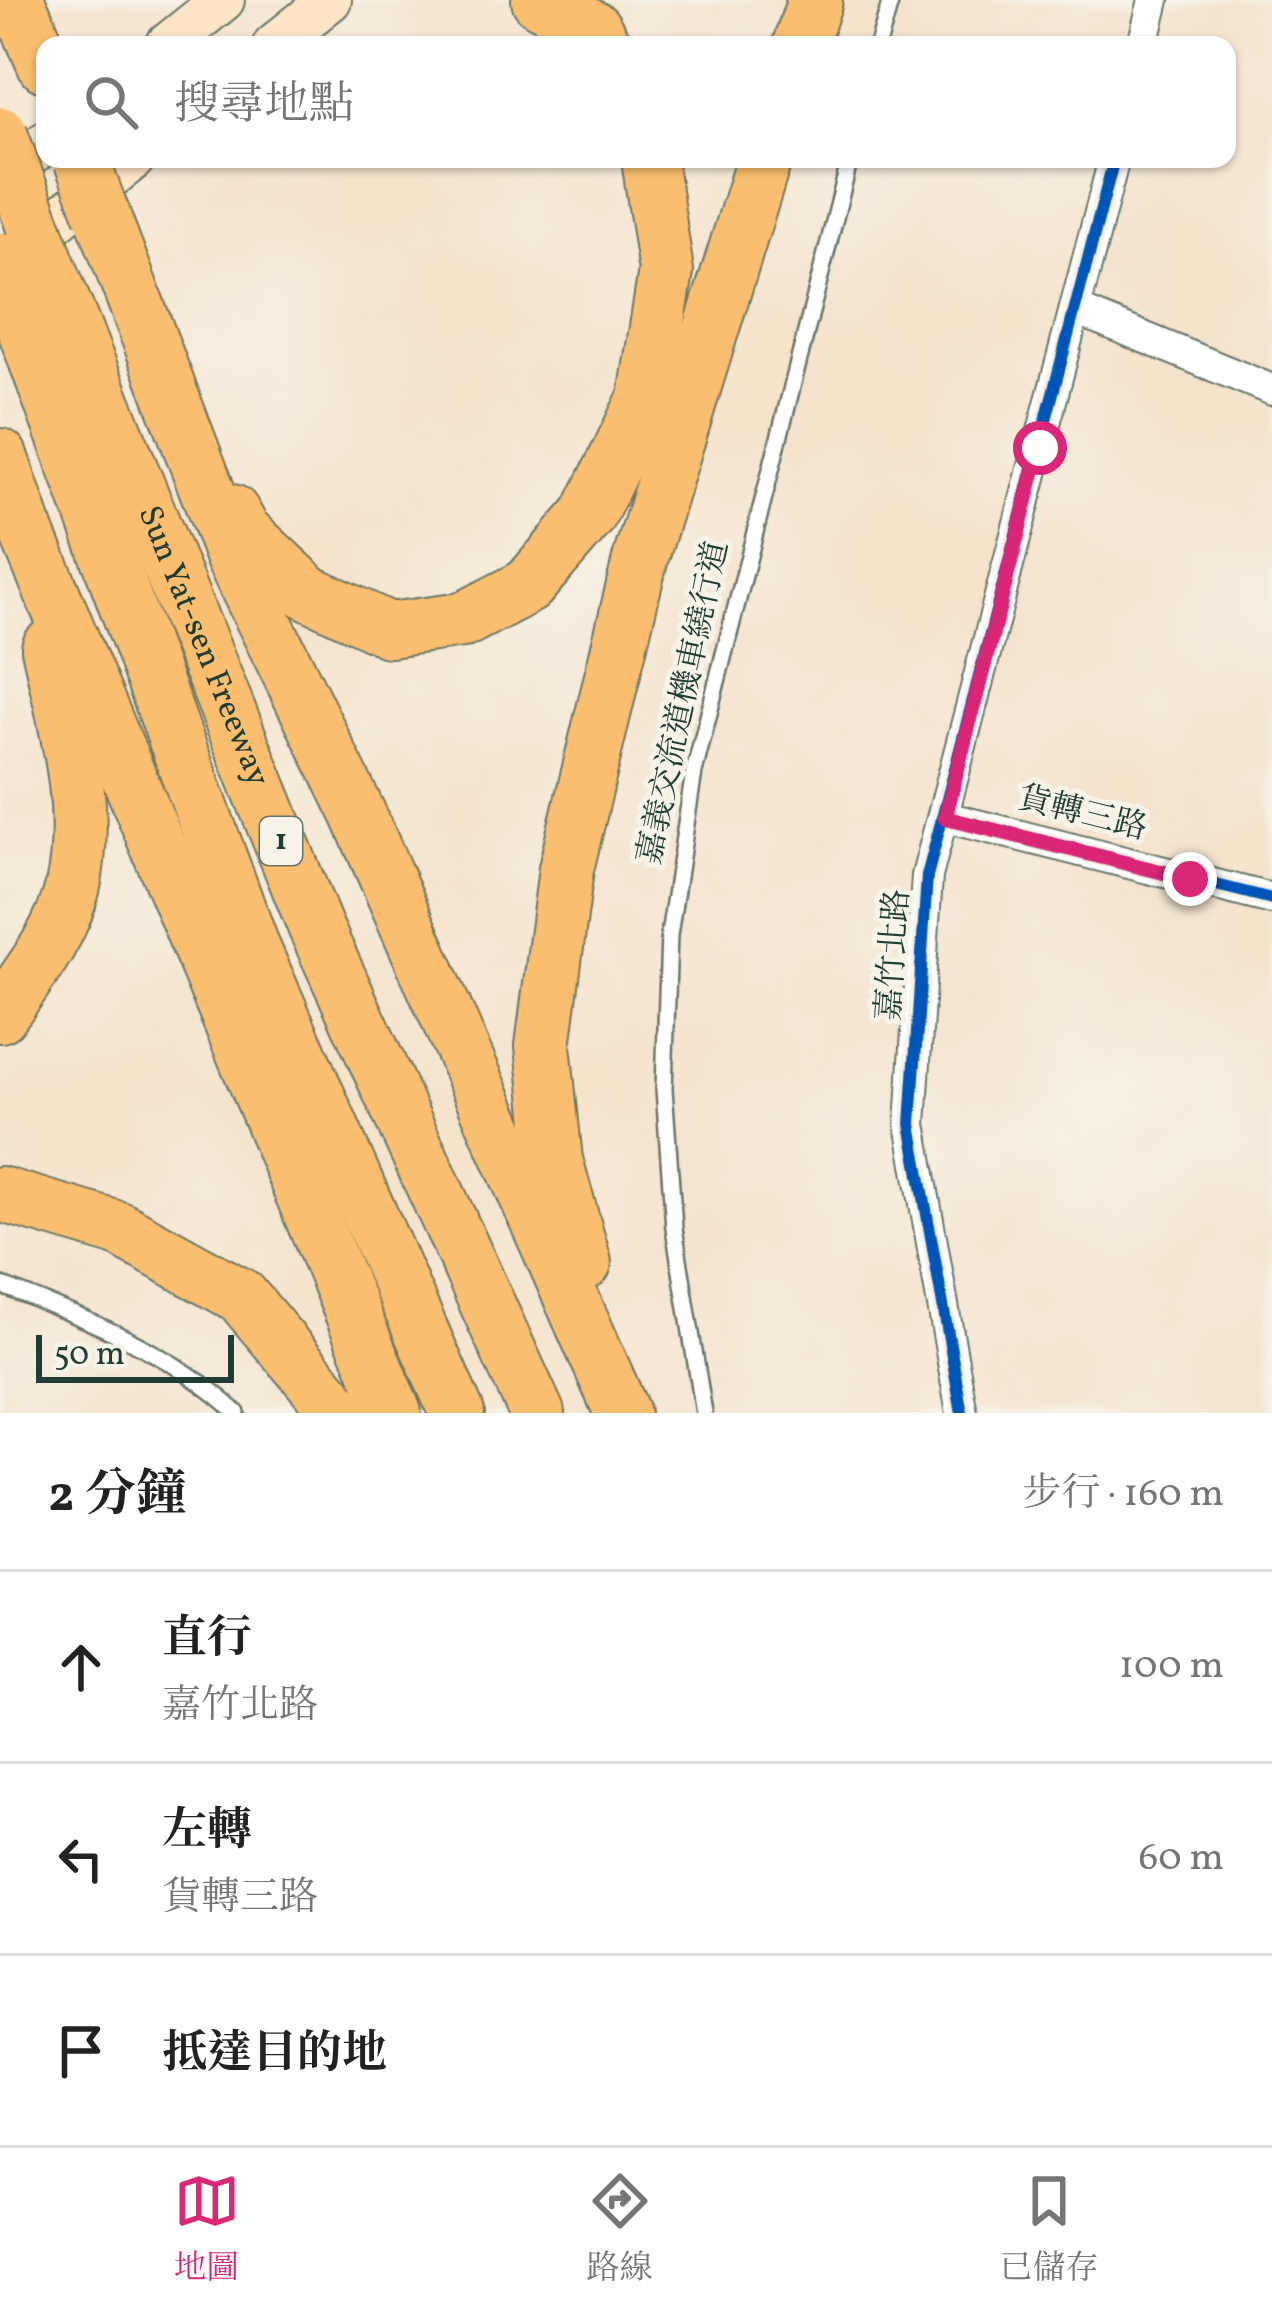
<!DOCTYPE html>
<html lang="zh-TW">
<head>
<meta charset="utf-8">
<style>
  :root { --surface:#fff; --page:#f6f6f6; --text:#222; --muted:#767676; --line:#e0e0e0; --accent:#db2777 }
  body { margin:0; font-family:Vollkorn,"Noto Serif TC",serif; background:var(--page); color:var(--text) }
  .scale { position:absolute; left:36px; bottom:30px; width:198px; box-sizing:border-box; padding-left:12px; border:6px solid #1f3d34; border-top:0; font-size:33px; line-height:42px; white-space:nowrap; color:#1f3d34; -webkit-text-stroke:9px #f7f3e8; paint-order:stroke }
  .stop { position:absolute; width:36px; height:36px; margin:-27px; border:9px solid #db2777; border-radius:50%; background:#fff }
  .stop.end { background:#db2777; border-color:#fff; box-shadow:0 3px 12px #0008 }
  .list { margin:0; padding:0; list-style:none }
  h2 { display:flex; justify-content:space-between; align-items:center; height:156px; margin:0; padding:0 48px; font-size:51px }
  h2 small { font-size:39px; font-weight:400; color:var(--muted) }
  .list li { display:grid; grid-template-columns:78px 1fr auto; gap:36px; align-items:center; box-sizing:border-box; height:192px; padding:0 48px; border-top:3px solid var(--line) }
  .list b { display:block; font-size:45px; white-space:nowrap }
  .list p { margin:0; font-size:39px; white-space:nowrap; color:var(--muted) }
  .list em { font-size:39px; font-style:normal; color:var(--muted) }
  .icon { flex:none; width:66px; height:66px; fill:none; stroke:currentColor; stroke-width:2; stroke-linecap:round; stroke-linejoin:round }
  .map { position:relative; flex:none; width:1272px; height:1413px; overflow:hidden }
  .search { position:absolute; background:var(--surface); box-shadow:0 3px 9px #0004; left:36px; right:36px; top:36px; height:132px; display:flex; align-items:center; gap:30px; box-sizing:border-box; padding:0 42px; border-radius:24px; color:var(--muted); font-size:45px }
  .sheet { height:732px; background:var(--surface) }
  nav { display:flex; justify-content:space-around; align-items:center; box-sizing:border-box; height:168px; border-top:3px solid var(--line); background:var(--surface); font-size:33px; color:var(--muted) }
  nav a { display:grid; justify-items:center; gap:6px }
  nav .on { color:var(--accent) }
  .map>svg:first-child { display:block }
</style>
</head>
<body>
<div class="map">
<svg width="1272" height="1413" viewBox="0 0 1272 1413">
  <rect width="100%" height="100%" fill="#f7f3e8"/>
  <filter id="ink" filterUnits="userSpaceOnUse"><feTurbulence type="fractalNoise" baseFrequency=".00833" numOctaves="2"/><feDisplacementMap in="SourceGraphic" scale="24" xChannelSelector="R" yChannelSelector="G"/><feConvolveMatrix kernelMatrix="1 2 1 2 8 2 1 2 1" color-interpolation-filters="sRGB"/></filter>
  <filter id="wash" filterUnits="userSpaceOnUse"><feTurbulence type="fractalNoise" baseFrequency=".004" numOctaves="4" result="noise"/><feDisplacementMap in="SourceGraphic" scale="48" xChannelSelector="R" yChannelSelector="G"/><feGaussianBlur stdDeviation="2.7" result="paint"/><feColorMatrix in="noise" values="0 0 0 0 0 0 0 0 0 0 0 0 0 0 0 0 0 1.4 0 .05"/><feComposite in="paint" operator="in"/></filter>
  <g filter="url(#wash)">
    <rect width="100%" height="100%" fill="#f5e3cc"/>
  </g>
  <g filter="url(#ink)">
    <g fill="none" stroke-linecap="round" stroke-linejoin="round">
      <defs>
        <path id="lane" d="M878 45 891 0
          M0 1285C82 1317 173 1352 237 1413
          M704 1413 674 1228 664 1089 669 935 694 772 850 159"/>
        <path id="street" d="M1143 45 1154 0
          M1075 309 1272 390
          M945 817 1272 899
          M962 1413 911 1124 927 876 1114 159"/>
        <path id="secondary" d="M167 45 223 0
          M274 45 330 0
          M0 179 45 143
          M15 254 133 159"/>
        <g id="highway">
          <path d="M17 0 45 65"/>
          <path d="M539 0 594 29 603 45"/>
          <path d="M800 45 815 0"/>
          <path d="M102 214 233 558 358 813 622 1413"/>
          <path id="s1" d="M46 260 315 926 537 1413"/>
          <path d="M10 289 253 949 457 1413"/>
          <path d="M0 456 23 523 394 1413"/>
          <path d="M232 512 243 531 308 592 389 630 463 620 528 586 589 515 646 397 666 271 649 159"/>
          <path d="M0 1015C28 976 62 934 73 886 90 807 66 726 49 648"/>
          <path d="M0 1194 119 1229 241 1296 340 1413"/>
          <path d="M584 1263 555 1160 543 1046 566 869 640 560 764 159"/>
        </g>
      </defs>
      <use href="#lane" stroke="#6a7769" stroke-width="20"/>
      <use href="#street" stroke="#6a7769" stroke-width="34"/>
      <use href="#secondary" stroke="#6a7769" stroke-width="46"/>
      <use href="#highway" stroke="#6a7769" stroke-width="58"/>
      <use href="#lane" stroke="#fff" stroke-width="15"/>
      <use href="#street" stroke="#fff" stroke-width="30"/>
      <use href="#secondary" stroke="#fde5c5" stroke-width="42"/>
      <use href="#highway" stroke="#fabe6e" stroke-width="54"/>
      <defs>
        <path id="highway-bridge" d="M0 134 46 260
          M81 159 102 214
          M0 260 10 289"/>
      </defs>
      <use href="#highway-bridge" stroke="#6a7769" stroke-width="58" stroke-linecap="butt"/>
      <use href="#highway-bridge" stroke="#fabe6e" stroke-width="54"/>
      <defs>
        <path id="cycleway" d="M945 817 1272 899
          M962 1413 911 1124 927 876 1114 159"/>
      </defs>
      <use href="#cycleway" stroke="#f7f3e8" stroke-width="20"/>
      <use href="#cycleway" stroke="#0057b8" stroke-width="12"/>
    </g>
  </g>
  <g fill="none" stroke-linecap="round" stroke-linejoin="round" filter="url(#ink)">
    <path stroke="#db2777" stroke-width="15" d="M1040 448 945 818 1190 879"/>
  </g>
  <g text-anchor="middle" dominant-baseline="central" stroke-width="10" stroke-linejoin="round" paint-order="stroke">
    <rect fill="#f7f3e8" stroke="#60746a" stroke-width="3" x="260" y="817" width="42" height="48" rx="9"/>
    <g font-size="30" font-weight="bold" fill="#1f3d34">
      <text x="281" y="841">1</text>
    </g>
    <g font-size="33" fill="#1f3d34" stroke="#f7f3e8">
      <text stroke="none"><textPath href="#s1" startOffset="417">Sun Yat-sen Freeway</textPath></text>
      <text transform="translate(685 703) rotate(-78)">嘉義交流道機車繞行道</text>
      <text transform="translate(1082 815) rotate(14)">貨轉三路</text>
      <text transform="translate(895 955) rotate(-86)">嘉竹北路</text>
    </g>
  </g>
</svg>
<div class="scale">50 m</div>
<div class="stop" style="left:1040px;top:448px"></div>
<div class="stop end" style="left:1190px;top:879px"></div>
<div class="search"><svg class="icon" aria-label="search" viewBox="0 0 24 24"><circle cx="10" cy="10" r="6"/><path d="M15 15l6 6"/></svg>搜尋地點</div>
</div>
<section class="sheet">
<h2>2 分鐘<small>步行 · 160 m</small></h2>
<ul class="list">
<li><svg class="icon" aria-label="ahead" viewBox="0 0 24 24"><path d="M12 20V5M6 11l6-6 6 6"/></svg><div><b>直行</b><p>嘉竹北路</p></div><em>100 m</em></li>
<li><svg class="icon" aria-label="left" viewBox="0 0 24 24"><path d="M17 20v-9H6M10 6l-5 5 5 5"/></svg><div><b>左轉</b><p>貨轉三路</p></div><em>60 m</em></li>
<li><svg class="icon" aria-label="arrive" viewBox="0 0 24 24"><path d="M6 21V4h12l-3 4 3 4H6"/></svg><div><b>抵達目的地</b></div></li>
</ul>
</section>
<nav>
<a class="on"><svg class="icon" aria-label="map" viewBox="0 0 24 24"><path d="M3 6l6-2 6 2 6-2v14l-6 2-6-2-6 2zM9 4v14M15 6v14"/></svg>地圖</a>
<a><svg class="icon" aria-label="directions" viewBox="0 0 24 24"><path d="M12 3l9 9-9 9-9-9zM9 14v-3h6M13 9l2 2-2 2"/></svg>路線</a>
<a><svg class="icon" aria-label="saved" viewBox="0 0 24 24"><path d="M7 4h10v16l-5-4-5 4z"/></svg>已儲存</a>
</nav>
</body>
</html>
